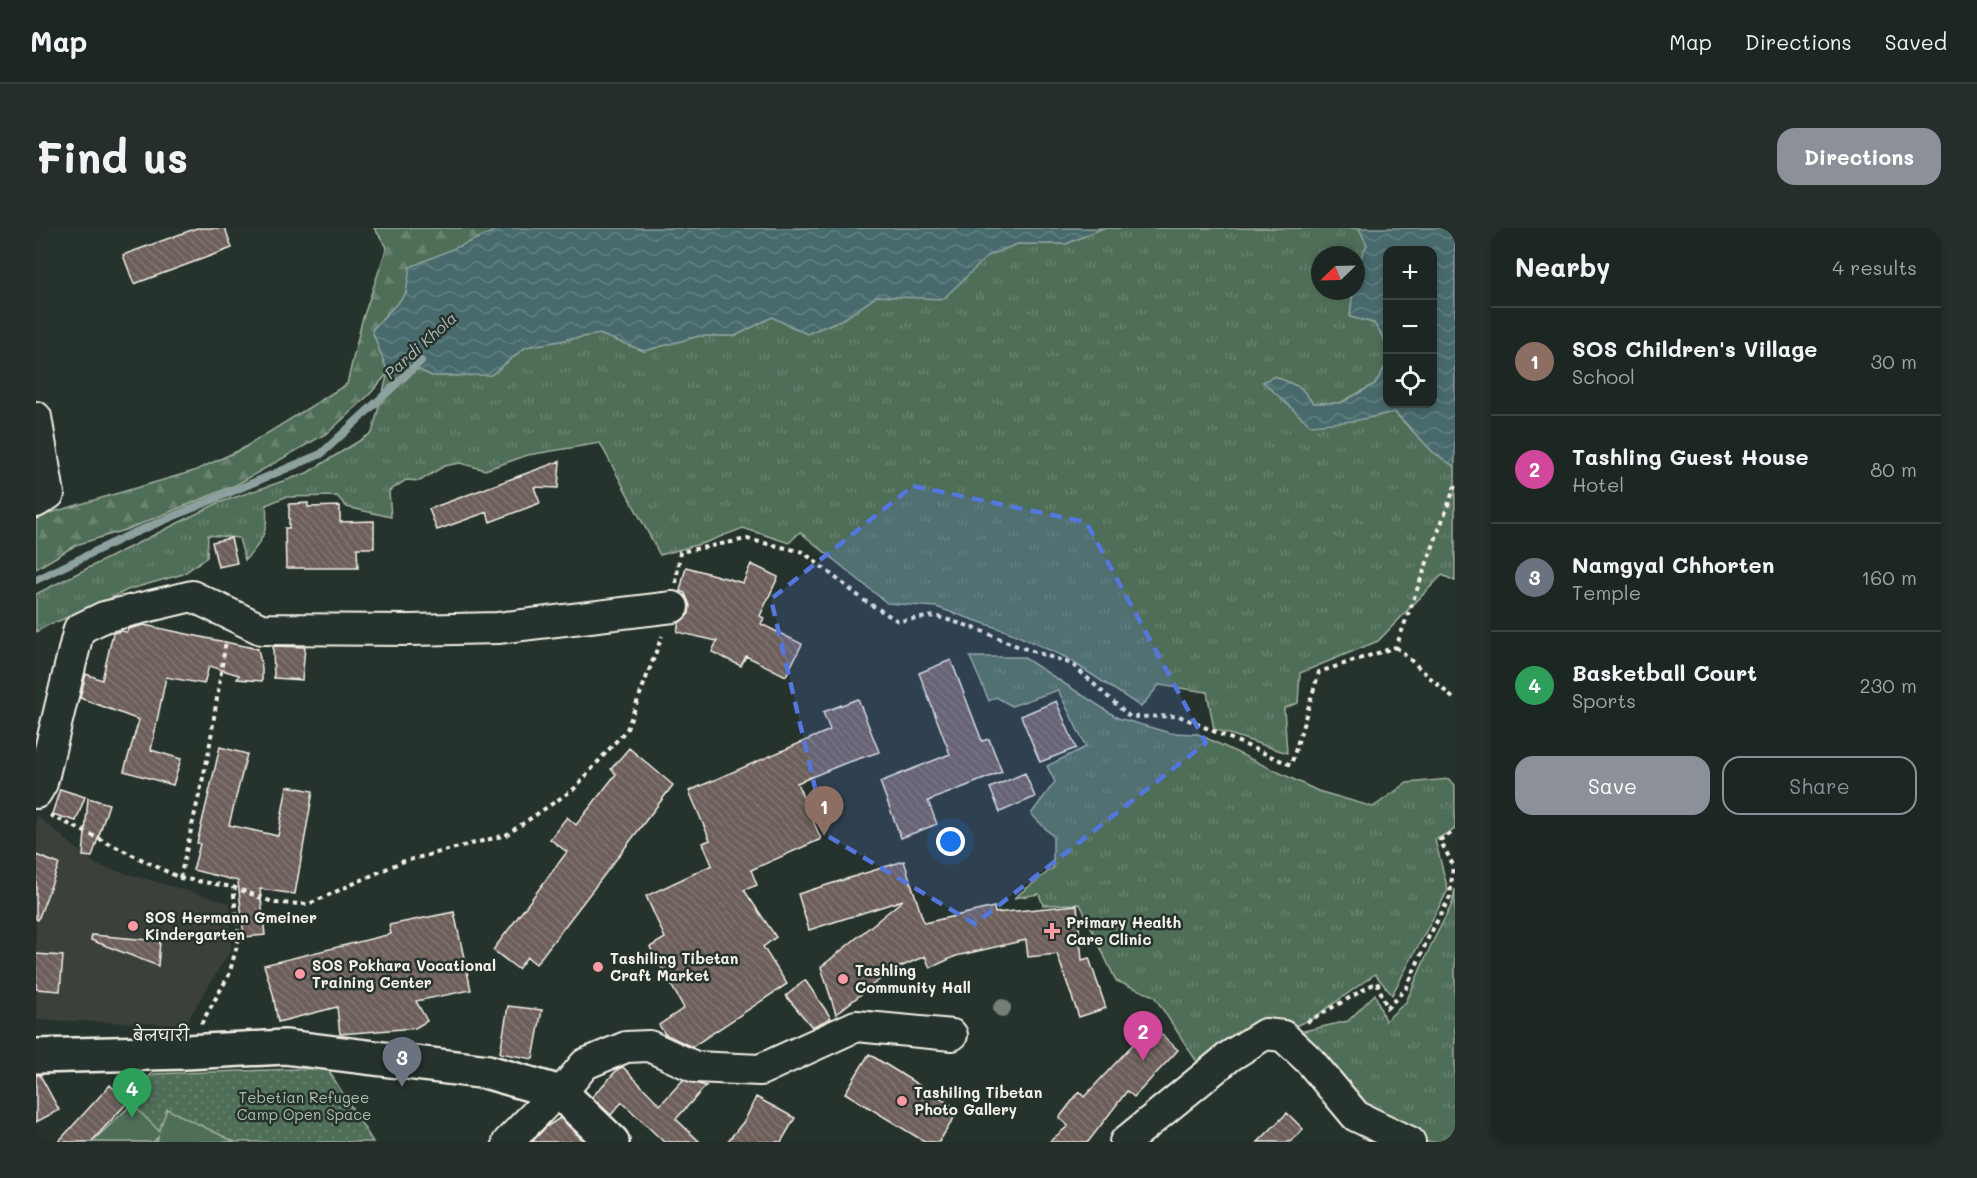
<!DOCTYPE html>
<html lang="en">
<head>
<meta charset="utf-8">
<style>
  :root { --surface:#1c2622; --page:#252e2a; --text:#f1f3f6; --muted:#a0a5a5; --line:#3a4340; --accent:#8c9099 }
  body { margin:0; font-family:Mali,"Playpen Sans Deva",sans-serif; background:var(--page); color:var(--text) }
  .controls { position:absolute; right:18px; top:18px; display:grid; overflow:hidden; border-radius:12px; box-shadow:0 3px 9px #0003 }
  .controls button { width:54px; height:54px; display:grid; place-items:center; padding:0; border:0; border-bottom:2px solid var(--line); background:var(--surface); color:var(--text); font:30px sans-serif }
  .compass { position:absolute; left:1275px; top:18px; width:54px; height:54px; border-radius:50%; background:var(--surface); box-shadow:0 3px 9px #0003; rotate:247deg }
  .you { position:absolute; left:915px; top:614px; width:21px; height:21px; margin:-15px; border:4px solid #fff; border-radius:50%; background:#1a73e8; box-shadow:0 0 0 9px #1a73e833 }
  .badge { display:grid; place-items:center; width:39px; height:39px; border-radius:50%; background:var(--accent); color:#fff; font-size:20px; font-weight:700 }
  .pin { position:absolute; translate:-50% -50px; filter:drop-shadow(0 2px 3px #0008) }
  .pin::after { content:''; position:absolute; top:32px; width:21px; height:18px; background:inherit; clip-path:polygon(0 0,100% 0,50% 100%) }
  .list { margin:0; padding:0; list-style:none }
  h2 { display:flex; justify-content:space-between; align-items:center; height:78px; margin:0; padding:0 24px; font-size:26px }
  h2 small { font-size:20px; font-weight:400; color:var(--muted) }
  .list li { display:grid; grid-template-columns:39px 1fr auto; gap:18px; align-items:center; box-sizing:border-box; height:108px; padding:0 24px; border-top:2px solid var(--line) }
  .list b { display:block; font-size:22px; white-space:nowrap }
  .list p { margin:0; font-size:20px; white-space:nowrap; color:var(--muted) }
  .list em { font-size:20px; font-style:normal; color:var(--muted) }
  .actions { display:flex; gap:12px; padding:18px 24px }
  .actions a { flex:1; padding:14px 0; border:2px solid var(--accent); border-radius:18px; text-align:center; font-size:21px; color:var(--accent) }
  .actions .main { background:var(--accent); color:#fff }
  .icon { flex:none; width:33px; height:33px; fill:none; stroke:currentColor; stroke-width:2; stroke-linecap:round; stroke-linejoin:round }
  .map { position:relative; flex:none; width:1419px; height:914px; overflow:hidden; border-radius:18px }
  header { display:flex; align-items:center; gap:36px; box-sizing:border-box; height:84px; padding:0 30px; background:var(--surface); border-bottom:2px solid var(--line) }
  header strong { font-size:28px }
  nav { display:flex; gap:33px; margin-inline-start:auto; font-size:21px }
  .intro { display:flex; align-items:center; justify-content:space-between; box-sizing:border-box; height:144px; padding:0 36px }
  h1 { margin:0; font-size:42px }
  .button { padding:15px 27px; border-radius:18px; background:var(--accent); color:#fff; font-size:21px; font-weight:700 }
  main { display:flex; gap:36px; padding:0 36px }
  aside { flex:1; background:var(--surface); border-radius:18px; box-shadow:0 3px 9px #0003 }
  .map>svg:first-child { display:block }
</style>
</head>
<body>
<header>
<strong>Map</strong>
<nav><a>Map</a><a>Directions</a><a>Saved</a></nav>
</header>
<div class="intro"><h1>Find us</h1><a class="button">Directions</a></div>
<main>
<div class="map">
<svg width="1419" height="914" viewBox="0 0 1419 914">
  <defs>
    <pattern id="grass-tufts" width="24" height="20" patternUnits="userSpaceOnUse" patternTransform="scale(1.5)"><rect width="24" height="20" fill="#4f6e58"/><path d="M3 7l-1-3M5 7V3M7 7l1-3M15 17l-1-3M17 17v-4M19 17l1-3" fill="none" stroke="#698370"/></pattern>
    <pattern id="forest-firs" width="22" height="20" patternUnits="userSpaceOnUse" patternTransform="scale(1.5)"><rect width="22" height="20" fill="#4f6e58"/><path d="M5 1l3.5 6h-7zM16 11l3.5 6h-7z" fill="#698370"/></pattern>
    <pattern id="park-dots" width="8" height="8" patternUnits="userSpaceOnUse" patternTransform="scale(1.5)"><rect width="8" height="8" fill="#4f6e58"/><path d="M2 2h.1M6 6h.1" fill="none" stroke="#698370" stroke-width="1.8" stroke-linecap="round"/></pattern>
    <pattern id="water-waves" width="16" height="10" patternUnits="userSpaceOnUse" patternTransform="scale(1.5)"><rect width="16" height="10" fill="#486b6d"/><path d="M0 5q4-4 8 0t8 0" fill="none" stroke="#638182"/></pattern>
    <pattern id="building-back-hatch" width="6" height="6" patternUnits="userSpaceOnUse" patternTransform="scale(1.5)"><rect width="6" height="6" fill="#6c5f5a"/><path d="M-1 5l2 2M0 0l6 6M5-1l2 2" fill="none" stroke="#827672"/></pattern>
  </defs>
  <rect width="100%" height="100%" fill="#26332d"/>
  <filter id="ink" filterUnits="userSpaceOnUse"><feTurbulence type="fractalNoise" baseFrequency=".0167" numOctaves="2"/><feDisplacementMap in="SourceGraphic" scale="12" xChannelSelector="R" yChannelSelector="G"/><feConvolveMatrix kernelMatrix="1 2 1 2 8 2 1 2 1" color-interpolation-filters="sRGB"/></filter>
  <g filter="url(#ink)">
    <path fill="#3b403a" d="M0 587 60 637 194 675 195 721 148 798 111 795 0 792Z"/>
    <path fill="url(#grass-tufts)" stroke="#a2b0a0" stroke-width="1.5" d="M1067 0H1323L1331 17 1320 39V27H1284V63H1317L1314 89 1338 95 1351 116V136L1339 156 1304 175H1277L1265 160 1239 148 1227 154 1317 193 1358 184 1397 224 1419 239V353L1406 347 1342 413 1264 445 1262 475 1248 480 1251 525 1178 501 1171 464 1123 457 1105 479 1029 429 973 404 900 379 851 375 764 304 753 315 707 300 671 314 624 327 564 215 492 227 449 242 424 235 408 238 384 253 370 252 353 263 355 289 311 279 301 268 249 269 230 277C233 302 226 315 209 332L203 310 172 307 171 329 147 346 91 362 56 380 12 397 0 404V366L182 275 271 245 336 205 352 145 364 133 396 148 455 147 490 119 563 106 608 123 663 108H699L736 89 771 106 809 90 841 68 907 70 951 28 981 16H1030Z
      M934 429H987L1082 490 1134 505 1162 506 1282 563 1337 579 1371 555 1413 551 1419 557V601L1399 612 1412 662 1356 767 1339 746 1276 791 1178 830 1161 834 1118 768 1080 753 1044 676 1007 677 1003 666 978 670 1017 640V608L995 586 1019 554 1011 538 1050 519 1022 462 976 478 960 469 953 473Z
      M1419 661V914H1390L1341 890 1259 805 1312 793 1339 766 1349 793 1370 774 1396 715 1416 676Z"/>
    <path fill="url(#forest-firs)" stroke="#a2b0a0" stroke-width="1.5" d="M338 0H459L457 4 375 39 370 66 336 102 352 145 334 166 293 204 200 257 92 301 40 317 0 341V289L158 243 206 221 311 156 326 93 351 19Z"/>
    <path fill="url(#park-dots)" stroke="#a2b0a0" stroke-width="1.5" d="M291 840 337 914H56L96 876 115 846Z"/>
    <path fill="#4f6e58" stroke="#a2b0a0" stroke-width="1.5" d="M96 876 123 903 131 881 199 914H121L122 909 117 914H56Z"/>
    <path fill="url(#water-waves)" stroke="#8da19e" stroke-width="1.5" d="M459 0H1067L1030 16H981L952 28 907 71 841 68 809 90 771 106 736 89 699 108H663L608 123 563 106 490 119 455 147 396 148 364 133 352 145 336 102 370 66 374 39 457 4Z
      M1323 0H1408L1419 9V239L1397 224 1359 184 1317 193 1274 197 1227 154 1239 148 1265 160 1277 175H1305L1339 156 1351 136 1352 176H1396V22H1352L1351 116 1338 95 1314 89 1317 63H1320V39L1331 17Z"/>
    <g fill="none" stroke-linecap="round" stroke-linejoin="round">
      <path stroke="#8da19e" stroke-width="8" d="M0 352 93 307 285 226 385 133"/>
    </g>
    <path fill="url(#building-back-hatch)" stroke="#f4f1e8" stroke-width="1.5" d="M161 0H189L196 20 98 56 87 27Z
      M524 233 522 260 498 259 504 275 454 294 451 284 401 302 393 281Z
      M272 275V279L304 278V294L338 293V320H321L322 340H250L249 300H253V276Z
      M195 310 201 335 182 339 176 314Z
      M715 336 742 349 724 388 728 390 725 396 766 416 750 448 710 428 705 438 676 424 681 413 641 404 643 395 653 386 654 378 649 365 644 363 650 339 707 355Z
      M108 397 222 421 226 440V453L201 451 203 447 173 438 168 456 130 449 115 522 145 531 137 557 88 543 103 492 44 470 50 446 66 452 77 405 85 403 91 404 92 401Z
      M237 418 269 419 266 452 238 450Z
      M915 432 946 513 953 511 966 544 892 573 901 596 865 610 844 554 914 526 883 445Z
      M822 471 843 524 807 536 761 555 785 611 715 642 721 657 708 662 740 709 727 719 751 756 656 819 629 806 623 797 648 780 614 719 629 710 610 668 676 637 667 615 674 612 653 563 794 502 787 484Z
      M1020 473 1040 520 1004 534 985 488Z
      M184 519 211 526 193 597 242 608 251 558 277 563 259 666 224 661 229 707 208 709 202 653 157 642 164 616 161 615Z
      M593 520 637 557 500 736 491 729 482 741 457 722 531 624 514 611 531 589 540 597 580 546 575 541Z
      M989 545 999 569 964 584 954 560Z
      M24 561 49 569 40 593 16 586Z
      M52 570 73 576 56 629 47 628Z
      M0 627 23 636 2 692 0 691Z
      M868 633 888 695 958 679 959 685 1041 677 1046 732 1053 730 1070 780 1043 789 1021 726 992 729 990 712 920 728 894 740 889 728 853 744 800 786 785 739 867 672 773 702 762 666Z
      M418 684 435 762 380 773 391 793 379 800 304 806 301 779 242 794 237 766 228 737 355 706 353 697Z
      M56 707 124 713 122 738 55 712Z
      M0 726 27 728 24 763 0 761Z
      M769 752 795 790 776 799 750 768Z
      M472 778 506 782 497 831 464 825Z
      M1115 797 1142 822 1098 869 1091 863 1052 914H1013L1032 898 1023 890 1043 864 1048 869Z
      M833 826 923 882 903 914H889L809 865Z
      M587 839 624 877 647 852 670 858 640 891 664 914H628L586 874 575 887 556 869 582 841Z
      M0 847H4L23 882 0 894Z
      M74 857 92 874 55 914H22Z
      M720 869 759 890 745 914H691L709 892Z
      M1251 885 1267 901 1254 914H1222Z
      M524 890 549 914H496L510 899Z"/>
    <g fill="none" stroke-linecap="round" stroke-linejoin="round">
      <defs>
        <path id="minor" d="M0 189 13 266 0 274
          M0 565 6 555 43 401 68 389 156 368 225 401 374 402 462 400 637 379
          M525 865 549 836 590 819 613 818 659 839 724 842 820 798 916 807
          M472 914 511 874 513 862
          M1089 914 1194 828 1229 806 1247 808 1274 833 1320 888 1374 914"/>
        <path id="major" d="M0 828 149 824 249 819 452 844 525 865 576 914"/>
      </defs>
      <use href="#minor" stroke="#f4f1e8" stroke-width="34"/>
      <use href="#major" stroke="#f4f1e8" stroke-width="38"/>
      <path stroke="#f4f1e8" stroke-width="4" stroke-dasharray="4.5 4.5" stroke-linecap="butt" d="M640 355 644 324 711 311 767 324 829 373 862 393 899 388 939 400 981 418 1036 436 1094 489 1143 488 1255 537 1283 444 1360 419 1419 258
        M1360 419 1419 472
        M14 587 144 650 197 659 239 675 273 676 365 634 470 607 538 561 591 501 626 408
        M144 650 172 528 190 412
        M1271 794 1341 754 1351 780 1371 759 1393 708 1414 669 1417 637 1404 612 1419 603
        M165 796 193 747 203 710 197 659"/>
      <use href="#minor" stroke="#26332d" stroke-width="30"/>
      <use href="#major" stroke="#26332d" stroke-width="33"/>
    </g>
    <circle fill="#737f74" cx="966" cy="780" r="9"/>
  </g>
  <path fill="#5377dc" fill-opacity="0.2" stroke="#5377dc" stroke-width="4.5" stroke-dasharray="12 8" stroke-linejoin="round" d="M877 258 1050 294 1170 515 939 696 790 607 735 371Z"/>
  <g fill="#ff9aa2" stroke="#26332d" stroke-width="2">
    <circle cx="97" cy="698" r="6"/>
    <path d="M1013 694h6v6h6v6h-6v6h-6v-6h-6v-6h6z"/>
    <circle cx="562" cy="739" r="6"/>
    <circle cx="264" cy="746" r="6"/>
    <circle cx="807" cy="751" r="6"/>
    <circle cx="866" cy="873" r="6"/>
  </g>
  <g text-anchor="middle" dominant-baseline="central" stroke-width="5" stroke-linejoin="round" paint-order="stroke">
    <g font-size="15" font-weight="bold" fill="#f4f1e8" stroke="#26332d" text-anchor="start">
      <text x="109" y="689">SOS Hermann Gmeiner<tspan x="109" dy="17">Kindergarten</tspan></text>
      <text x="1030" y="694">Primary Health<tspan x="1030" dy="17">Care Clinic</tspan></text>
      <text x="574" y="730">Tashiling Tibetan<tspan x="574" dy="17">Craft Market</tspan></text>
      <text x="276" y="737">SOS Pokhara Vocational<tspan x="276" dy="17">Training Center</tspan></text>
      <text x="819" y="742">Tashling<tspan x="819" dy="17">Community Hall</tspan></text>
      <text x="878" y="864">Tashiling Tibetan<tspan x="878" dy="17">Photo Gallery</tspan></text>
    </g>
    <g font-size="15" fill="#b2bdae" stroke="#26332d">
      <text x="268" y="869">Tebetian Refugee<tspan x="268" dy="17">Camp Open Space</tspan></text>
    </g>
    <g font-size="16" font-style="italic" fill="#afbbb7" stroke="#26332d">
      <text transform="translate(384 117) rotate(-42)">Pardi Khola</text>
    </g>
    <g font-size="16" fill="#f4f1e8" stroke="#26332d">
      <text x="125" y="806">बेलघारी</text>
    </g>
  </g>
</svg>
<div class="controls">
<button>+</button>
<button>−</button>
<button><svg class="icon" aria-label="locate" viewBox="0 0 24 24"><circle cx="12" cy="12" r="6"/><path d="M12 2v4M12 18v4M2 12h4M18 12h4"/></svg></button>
</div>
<svg class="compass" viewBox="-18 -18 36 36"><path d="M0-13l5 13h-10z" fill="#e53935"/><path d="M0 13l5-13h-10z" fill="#a0a5a5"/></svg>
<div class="you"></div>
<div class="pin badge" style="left:788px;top:608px;background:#8d6e63">1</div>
<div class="pin badge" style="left:1107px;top:833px;background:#d1479c">2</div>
<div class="pin badge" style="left:366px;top:859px;background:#6b7280">3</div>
<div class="pin badge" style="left:96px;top:890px;background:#2e9e5b">4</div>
</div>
<aside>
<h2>Nearby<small>4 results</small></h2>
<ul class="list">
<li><span class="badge" style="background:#8d6e63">1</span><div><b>SOS Children's Village</b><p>School</p></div><em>30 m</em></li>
<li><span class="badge" style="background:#d1479c">2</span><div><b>Tashling Guest House</b><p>Hotel</p></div><em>80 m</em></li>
<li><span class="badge" style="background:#6b7280">3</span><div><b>Namgyal Chhorten</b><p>Temple</p></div><em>160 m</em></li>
<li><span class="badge" style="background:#2e9e5b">4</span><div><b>Basketball Court</b><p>Sports</p></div><em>230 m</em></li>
</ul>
<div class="actions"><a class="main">Save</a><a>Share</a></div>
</aside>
</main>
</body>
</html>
